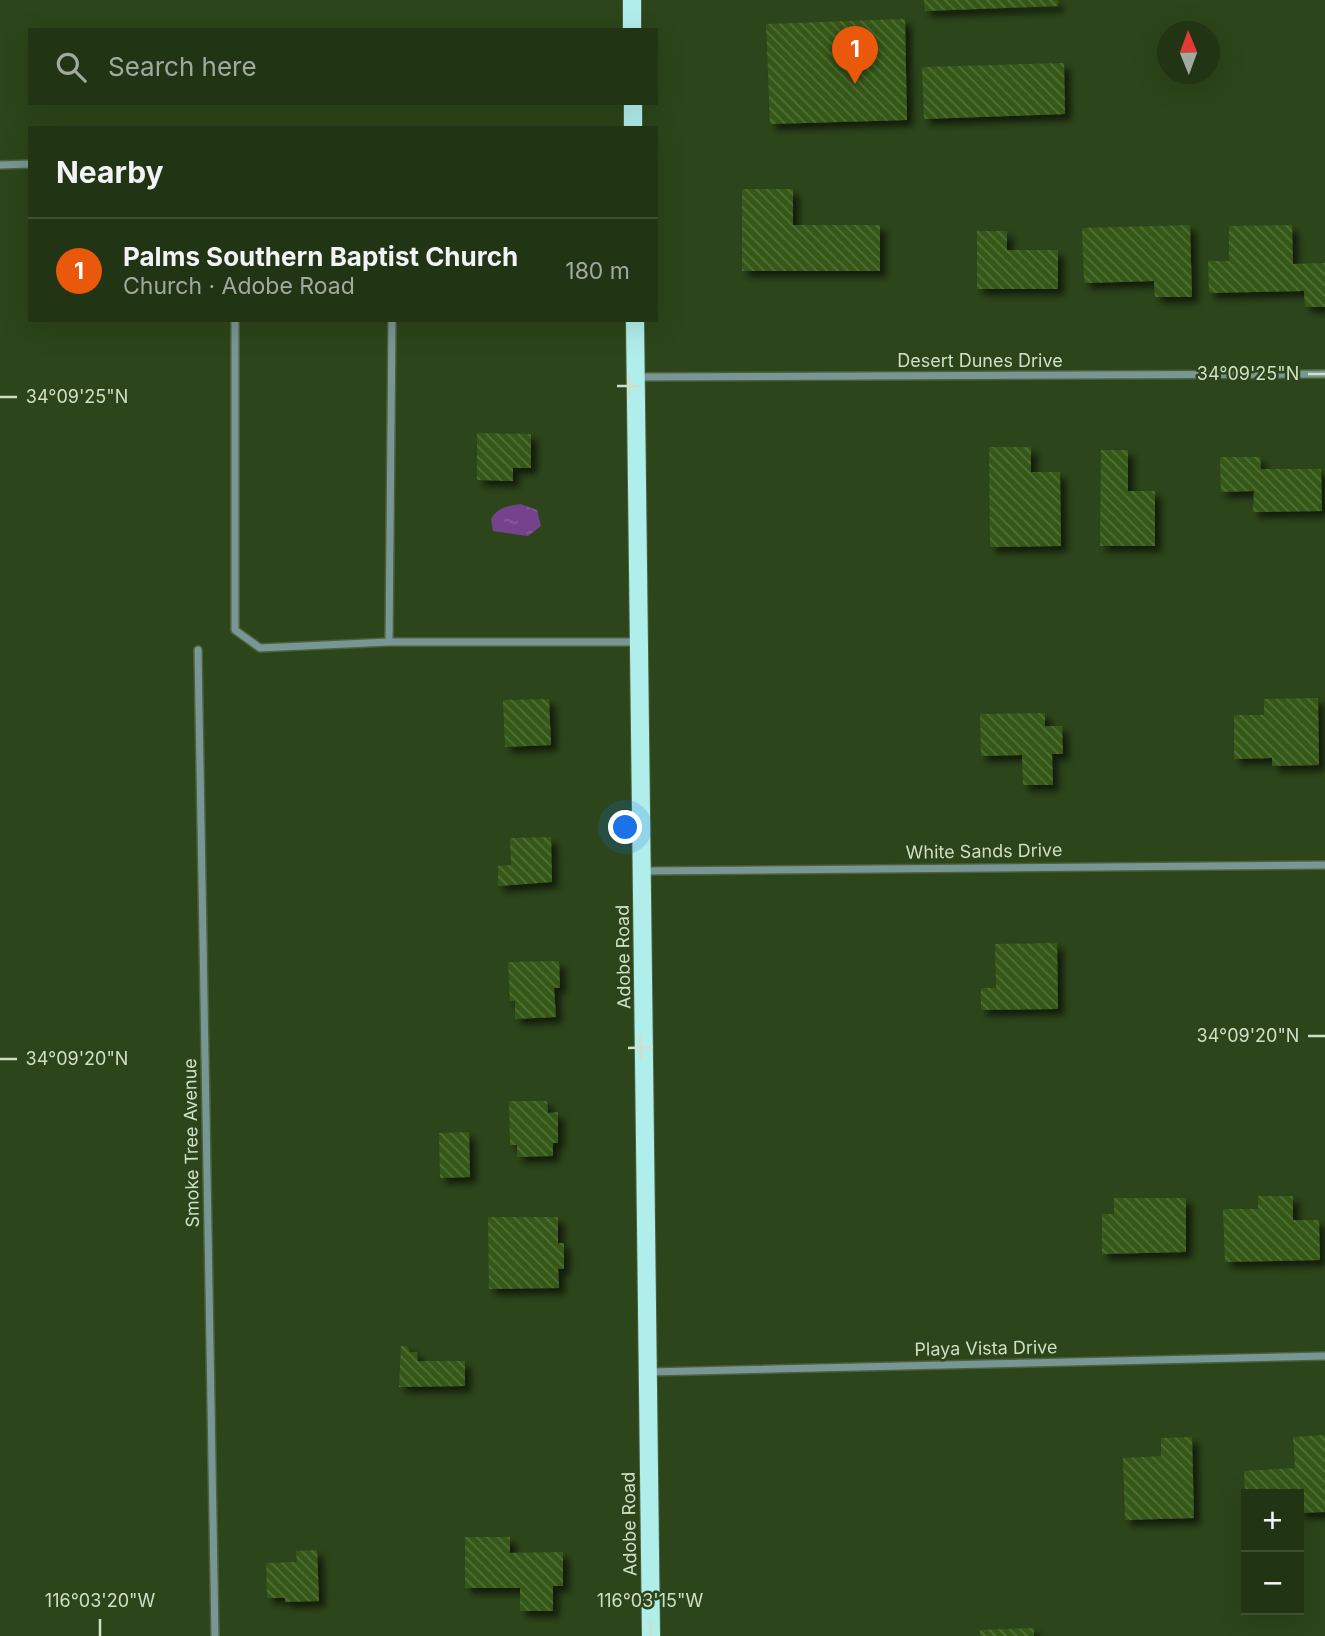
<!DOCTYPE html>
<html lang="en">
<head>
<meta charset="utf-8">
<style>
  :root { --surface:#213414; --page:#293c1d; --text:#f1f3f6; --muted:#a2aaa0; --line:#3e4f34; --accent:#ea580c }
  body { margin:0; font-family:Inter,sans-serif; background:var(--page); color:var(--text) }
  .controls { position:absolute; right:21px; bottom:21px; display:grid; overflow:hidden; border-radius:0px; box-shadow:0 7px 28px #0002 }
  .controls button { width:63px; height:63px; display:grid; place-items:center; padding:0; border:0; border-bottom:2px solid var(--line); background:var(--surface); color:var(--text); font:35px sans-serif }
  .compass { position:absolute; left:1157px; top:21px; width:63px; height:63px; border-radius:50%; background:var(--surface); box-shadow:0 7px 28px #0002; rotate:359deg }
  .you { position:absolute; left:626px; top:828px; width:24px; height:24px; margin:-18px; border:5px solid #fff; border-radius:50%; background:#1a73e8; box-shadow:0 0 0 10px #1a73e833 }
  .badge { display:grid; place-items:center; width:46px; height:46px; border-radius:50%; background:var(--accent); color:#fff; font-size:23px; font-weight:700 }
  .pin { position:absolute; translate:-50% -58px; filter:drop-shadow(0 2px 4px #0008) }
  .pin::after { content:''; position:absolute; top:37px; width:24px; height:21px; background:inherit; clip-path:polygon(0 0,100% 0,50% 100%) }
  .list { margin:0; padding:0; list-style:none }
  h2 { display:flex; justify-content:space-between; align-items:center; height:91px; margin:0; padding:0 28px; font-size:30px }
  h2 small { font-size:23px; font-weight:400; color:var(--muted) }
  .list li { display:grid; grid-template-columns:46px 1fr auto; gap:21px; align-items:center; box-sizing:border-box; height:105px; padding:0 28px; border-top:2px solid var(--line) }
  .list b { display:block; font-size:26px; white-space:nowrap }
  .list p { margin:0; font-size:23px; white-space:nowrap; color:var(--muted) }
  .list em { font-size:23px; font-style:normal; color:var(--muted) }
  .icon { flex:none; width:38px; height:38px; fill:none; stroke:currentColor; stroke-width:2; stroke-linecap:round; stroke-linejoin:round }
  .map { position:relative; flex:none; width:1325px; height:1636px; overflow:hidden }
  .search { position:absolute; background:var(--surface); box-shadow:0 7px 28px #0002; left:28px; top:28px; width:630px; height:77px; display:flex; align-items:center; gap:18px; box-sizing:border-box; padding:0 24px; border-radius:0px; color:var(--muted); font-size:26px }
  .panel { position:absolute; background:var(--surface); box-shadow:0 7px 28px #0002; left:28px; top:126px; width:630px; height:196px; border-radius:0px }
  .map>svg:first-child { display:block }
</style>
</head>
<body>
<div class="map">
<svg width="1325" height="1636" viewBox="0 0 1325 1636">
  <defs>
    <pattern id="water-ripples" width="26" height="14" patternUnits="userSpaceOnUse" patternTransform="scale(1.75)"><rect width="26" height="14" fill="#75438d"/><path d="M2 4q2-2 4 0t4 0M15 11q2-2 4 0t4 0" fill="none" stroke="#885e9c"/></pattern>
    <pattern id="building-back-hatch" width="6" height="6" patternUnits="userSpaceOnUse" patternTransform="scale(1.75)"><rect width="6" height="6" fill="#355919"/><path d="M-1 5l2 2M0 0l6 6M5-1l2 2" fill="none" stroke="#517039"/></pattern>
    <filter id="shadow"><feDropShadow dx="6" dy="6" stdDeviation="3.5" flood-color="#0009"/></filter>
  </defs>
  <rect width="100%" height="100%" fill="#2c451a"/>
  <path fill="url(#water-ripples)" d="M521 504 537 510 541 526 528 536 493 531 491 519C498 507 508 506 521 504Z"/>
  <path fill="url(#building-back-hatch)" filter="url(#shadow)" d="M924 0H1058V6L925 11Z
    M905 19 907 120 770 124 766 24Z
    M1064 63 1065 114 924 119 922 67Z
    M742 189H793V225H880V271H742Z
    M1190 225 1192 297H1155L1154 281 1084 283 1082 228Z
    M1292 225 1293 264 1325 263V307H1305L1304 291 1209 293 1208 261H1229V226Z
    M977 231H1007V250H1058V289H977Z
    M477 433 531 434V468H513V481L477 480Z
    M989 447H1031V472H1060L1061 546 990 547Z
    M1101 450H1128V491H1155V546H1100Z
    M1220 457H1260L1261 469H1321L1322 511 1253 512 1254 491 1221 492Z
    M1318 698 1319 765 1272 766V758L1234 759V715H1264V699Z
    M549 699 551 745 505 747 503 700Z
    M1045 713V726H1062L1063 754H1052L1053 785H1023L1022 755 981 756 980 714Z
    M551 837 552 882 498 886V866L511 865 510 838Z
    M1057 943 1058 1009 981 1010V988H996L995 944Z
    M559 961 560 988H554L556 1017 515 1019V1001H510L508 962Z
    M509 1101H547L548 1113 558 1112V1143H553V1156L517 1157V1145H510Z
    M469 1132 470 1177 440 1178 439 1133Z
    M1258 1196H1293V1220H1319L1320 1260 1225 1262 1223 1209H1258Z
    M1114 1198H1186V1252L1102 1254V1214H1114Z
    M488 1217H558V1243H564V1269H558L559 1288 489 1289Z
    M401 1346H407L410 1352H417L418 1361H465V1386L399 1387Z
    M1325 1435V1512L1299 1513V1494H1245L1244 1471 1295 1468 1293 1437Z
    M1192 1437 1194 1518 1125 1520 1123 1458 1161 1456V1438Z
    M465 1537H510V1553L563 1552V1586H553V1611H520V1588H465Z
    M317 1550 319 1601 285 1602V1598H267L266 1563 297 1562 296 1551Z
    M1034 1628V1636H980V1630Z"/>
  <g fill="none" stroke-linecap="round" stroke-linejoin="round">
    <defs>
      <path id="street" d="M0 165 30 164
        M235 320V630L260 648 389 642H639
        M636 377 1325 374
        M389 642 392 320
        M198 650 215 1636
        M644 871 1325 865
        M649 1372 1325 1356"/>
      <path id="primary" d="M632 0V30
        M633 103V128
        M635 320 651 1636"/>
    </defs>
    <use href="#street" stroke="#4a6139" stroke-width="10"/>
    <use href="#primary" stroke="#4a6139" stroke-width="20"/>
    <use href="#street" stroke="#789695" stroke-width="7"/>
    <use href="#primary" stroke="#b0eeec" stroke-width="18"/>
  </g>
  <path fill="none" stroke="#d0dfc7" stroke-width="2.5" d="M629 374V398M1308 374H1325M617 386H641M0 397H17M640 1035 641 1060M1308 1036H1325M628 1048 653 1047M0 1059H17M100 1619V1636M650 1619 651 1636"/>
  <g text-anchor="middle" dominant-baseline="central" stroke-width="5" stroke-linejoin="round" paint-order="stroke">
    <g font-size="18" fill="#d0dfc7" stroke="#2c451a">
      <text x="980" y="360">Desert Dunes Drive</text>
      <text transform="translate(984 851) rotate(-1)">White Sands Drive</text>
      <text transform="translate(623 957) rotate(-91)">Adobe Road</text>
      <text transform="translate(191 1143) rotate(-91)">Smoke Tree Avenue</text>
      <text transform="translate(986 1348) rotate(-1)">Playa Vista Drive</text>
      <text transform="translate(629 1524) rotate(-91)">Adobe Road</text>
    </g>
  </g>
  <g font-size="18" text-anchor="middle" fill="#d0dfc7" stroke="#2c451a" stroke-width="5" stroke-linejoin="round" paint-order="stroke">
    <text x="1248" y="380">34°09'25"N</text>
    <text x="77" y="403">34°09'25"N</text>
    <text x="1248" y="1042">34°09'20"N</text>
    <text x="77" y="1065">34°09'20"N</text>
    <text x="100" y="1607">116°03'20"W</text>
    <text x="650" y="1607">116°03'15"W</text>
  </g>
</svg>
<div class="controls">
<button>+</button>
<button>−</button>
</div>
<svg class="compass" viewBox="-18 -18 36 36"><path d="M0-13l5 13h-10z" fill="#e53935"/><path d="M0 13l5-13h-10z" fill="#a2aaa0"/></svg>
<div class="you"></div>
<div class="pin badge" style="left:855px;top:84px">1</div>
<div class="search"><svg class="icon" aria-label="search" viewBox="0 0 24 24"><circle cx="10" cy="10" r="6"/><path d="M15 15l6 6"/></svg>Search here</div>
<section class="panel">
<h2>Nearby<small></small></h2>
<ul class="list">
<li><span class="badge">1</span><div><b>Palms Southern Baptist Church</b><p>Church · Adobe Road</p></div><em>180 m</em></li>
</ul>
</section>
</div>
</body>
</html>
